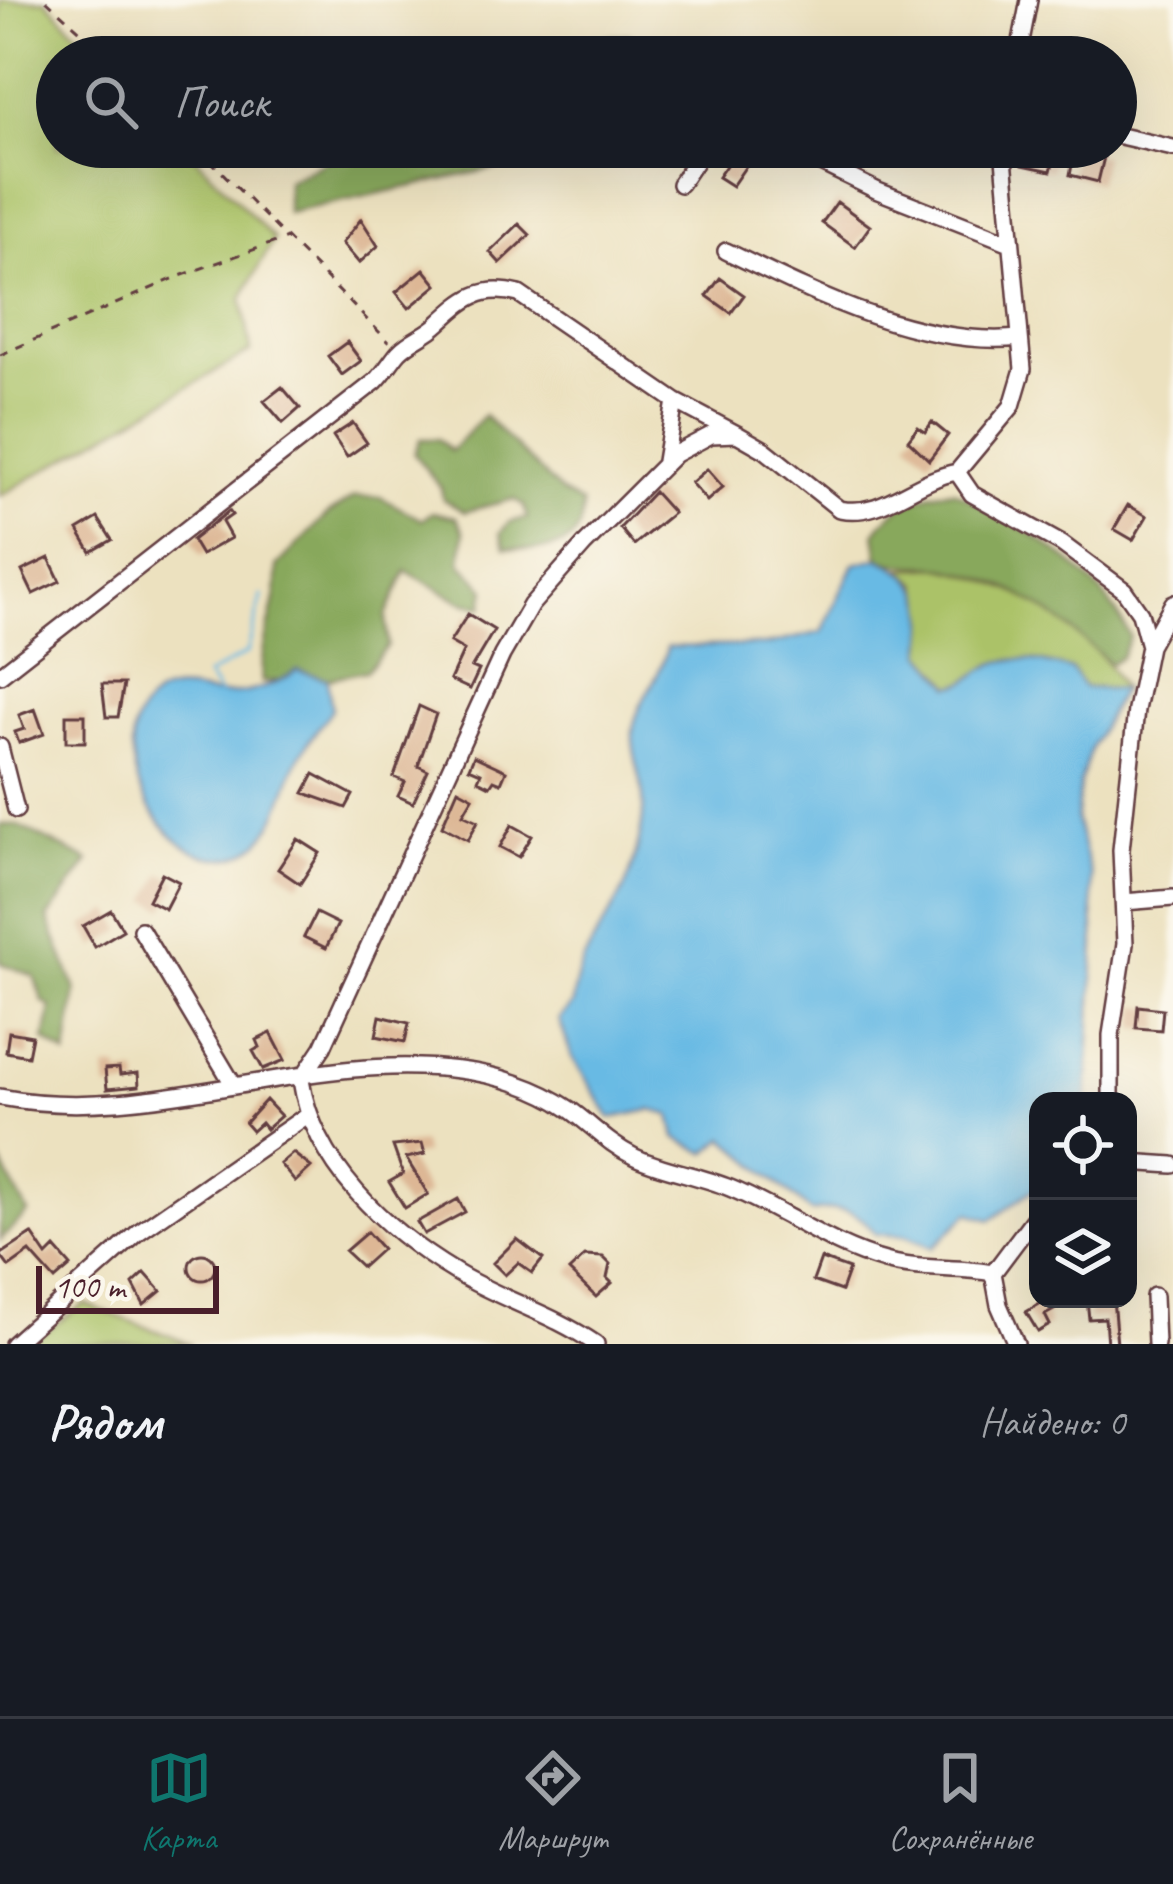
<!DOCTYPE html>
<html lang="ru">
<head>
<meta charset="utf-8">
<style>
  :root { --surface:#171b24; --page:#242831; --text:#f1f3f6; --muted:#9ea1a6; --line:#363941; --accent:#0f766e }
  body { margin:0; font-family:Caveat,sans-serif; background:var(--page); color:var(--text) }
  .controls { position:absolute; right:36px; bottom:36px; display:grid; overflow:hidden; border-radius:24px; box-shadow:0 12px 48px #0002 }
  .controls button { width:108px; height:108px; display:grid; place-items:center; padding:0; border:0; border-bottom:3px solid var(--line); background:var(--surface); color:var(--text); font:60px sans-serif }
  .scale { position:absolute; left:36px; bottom:30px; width:183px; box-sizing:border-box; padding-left:12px; border:6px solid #4a1f2b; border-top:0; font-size:33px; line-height:42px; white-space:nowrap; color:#4a1f2b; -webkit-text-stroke:9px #fbf7ec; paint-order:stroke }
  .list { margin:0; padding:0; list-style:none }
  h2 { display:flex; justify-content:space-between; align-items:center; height:156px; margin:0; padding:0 48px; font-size:51px }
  h2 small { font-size:39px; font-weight:400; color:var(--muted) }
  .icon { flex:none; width:66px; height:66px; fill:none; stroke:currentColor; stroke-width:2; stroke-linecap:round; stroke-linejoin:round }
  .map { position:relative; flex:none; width:1173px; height:1344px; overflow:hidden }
  .search { position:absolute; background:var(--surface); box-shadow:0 12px 48px #0002; left:36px; right:36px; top:36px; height:132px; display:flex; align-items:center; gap:30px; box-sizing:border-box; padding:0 42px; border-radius:66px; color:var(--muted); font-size:45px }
  .sheet { height:372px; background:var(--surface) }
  nav { display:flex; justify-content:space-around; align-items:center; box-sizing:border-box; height:168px; border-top:3px solid var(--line); background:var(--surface); font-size:33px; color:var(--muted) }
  nav a { display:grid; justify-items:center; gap:6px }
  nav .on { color:var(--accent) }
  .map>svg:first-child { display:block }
</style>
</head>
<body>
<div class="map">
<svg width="1173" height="1344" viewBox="0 0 1173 1344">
  <rect width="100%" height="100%" fill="#fbf7ec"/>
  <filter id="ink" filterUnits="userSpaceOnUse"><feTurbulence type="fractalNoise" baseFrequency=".00833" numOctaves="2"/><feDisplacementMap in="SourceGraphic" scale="24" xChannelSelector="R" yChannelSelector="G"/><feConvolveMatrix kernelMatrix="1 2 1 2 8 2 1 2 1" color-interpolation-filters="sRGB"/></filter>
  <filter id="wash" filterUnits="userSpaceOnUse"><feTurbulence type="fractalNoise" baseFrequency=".004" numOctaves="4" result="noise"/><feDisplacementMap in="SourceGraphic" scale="48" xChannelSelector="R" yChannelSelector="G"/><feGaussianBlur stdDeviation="2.7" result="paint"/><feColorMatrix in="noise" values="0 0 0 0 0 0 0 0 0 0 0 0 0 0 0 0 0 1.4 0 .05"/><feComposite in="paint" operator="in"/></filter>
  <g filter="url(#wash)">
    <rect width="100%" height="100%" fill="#ece1bf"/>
    <path fill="#abc267" stroke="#7a7049" stroke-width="3" d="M0 0H46L100 57H57V147H186L274 239 242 298 251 351 0 496Z
      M939 567C1011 584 1087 618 1122 689L1084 688 1072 670C1045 662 1012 652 986 668 972 676 968 684 952 686L923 653 926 628 919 584 900 569Z
      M84 1304H85L191 1344H28Z"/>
    <path fill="#88a85c" stroke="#696444" stroke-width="3" d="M630 34 651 57H452Z
      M354 147H544L511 165 287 213V181Z
      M484 415 562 493 582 504C585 554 542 551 505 548L500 533 509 522 527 518 524 506 514 499 464 512 443 499 441 488 414 454 420 439H438L451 451Z
      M953 490C1022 527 1094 563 1130 636L1121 657 1110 664C1059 616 1012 580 942 568 918 563 902 569 879 558L875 533C894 504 919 495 953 490Z
      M354 497H380L422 520 432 512 456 517 464 532 461 563 486 589 483 607 462 602 406 571 386 616 388 646 366 671 327 679 297 671 284 680 262 682C258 641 280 609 277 566L327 515Z
      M0 825H17L89 861 48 918 76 990 67 1056 45 1040 51 1007 43 1002 34 976 0 963Z
      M0 1160 28 1213 0 1240Z"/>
    <path fill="#68bae4" stroke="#596c88" stroke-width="3" d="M879 558C928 583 930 601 923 653L951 686C968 684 972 676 986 668 1012 652 1045 662 1072 670L1084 688 1122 689 1092 746 1080 782 1076 820 1091 876 1095 945 1087 1101H1038V1186L991 1220 969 1213 932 1248 905 1236 875 1234C859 1209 839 1206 811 1212L725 1138 706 1153 676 1138 671 1115 651 1110 611 1118 572 1057 559 1019 573 1004C575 951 615 920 631 871 638 848 645 821 643 798 642 773 629 749 634 724 640 697 662 676 667 647L766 645 822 632 854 564Z
      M297 670 327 679 332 710C317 728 302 750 293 771 284 795 277 826 257 844 189 904 89 757 152 699 174 679 205 697 231 694 255 692 278 684 297 670Z"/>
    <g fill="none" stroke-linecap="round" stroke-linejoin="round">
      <path stroke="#68bae4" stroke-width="3" d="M219 694 207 676 247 653 262 596"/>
    </g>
    <g id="blocks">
      <path fill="#ddb795" d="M1027 147H1057L1051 171 1023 165Z
        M1075 150 1104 157 1098 182 1070 175Z
        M736 151 750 160 732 186 718 177Z
        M837 202 870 226 855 247 822 223Z
        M361 219 378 246 359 263 342 243Z
        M519 224 530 235 500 263 490 252Z
        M424 269 437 285 409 308 396 292Z
        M720 278 744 295 731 313 707 296Z
        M347 342 361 361 342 375 328 356Z
        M282 387 300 408 283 423 264 401Z
        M932 422 948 435 929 460 908 440 918 427 925 432Z
        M353 423 367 443 347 457 333 436Z
        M707 469 723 487 707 501 691 483Z
        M654 492 673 513 634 545 620 528Z
        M1128 505 1147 516 1133 540 1114 529Z
        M229 511 232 515 222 522 231 538 201 555 192 540Z
        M98 518 112 540 91 552 78 530Z
        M49 558 60 581 33 594 22 571Z
        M468 614 494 630 472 667 479 670 470 689 450 680 464 650 450 642Z
        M102 684H124L118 717H106Z
        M419 706 436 714 418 766 428 771 413 803 398 796 405 782 394 777Z
        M35 709 44 734 19 743 15 732 24 729 19 715Z
        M66 715H85V742H66Z
        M474 756 506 771 501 783 494 780 490 786 478 780 481 773 469 768Z
        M314 774 353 795 346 808 304 793Z
        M458 789 473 797 463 814 478 821 468 840 442 826Z
        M512 825 532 836 519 857 500 847Z
        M298 839 320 853 300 884 278 869Z
        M162 873 179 882 165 909 148 900Z
        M111 910 123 930 95 947 83 926Z
        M316 913 338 924 326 948 304 937Z
        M1138 1006 1163 1009 1161 1030 1136 1028Z
        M380 1016 409 1023 405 1042 376 1036Z
        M9 1032 32 1036 28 1056 6 1052Z
        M271 1033 285 1060 263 1069 253 1051 260 1047 257 1040Z
        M119 1068 120 1075 138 1073 139 1086 107 1089 105 1069Z
        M266 1100 281 1116 266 1129 261 1123 252 1131 245 1123Z
        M422 1143 425 1154 406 1158 428 1194 405 1208 389 1182 403 1174 393 1146Z
        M293 1153 311 1167 295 1182 280 1164Z
        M458 1199 465 1212 424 1234 417 1222Z
        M367 1232 382 1249 362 1267 345 1251Z
        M32 1234 47 1256 55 1248 71 1266 55 1280 30 1252 9 1267 0 1255Z
        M517 1239 543 1259 532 1273 518 1263 505 1275 493 1263Z
        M189 1267a13 13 0 1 1 26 0a13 13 0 1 1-26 0Z
        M585 1256 603 1257 610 1264 607 1278 612 1283 596 1297 569 1271Z
        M821 1259 849 1269 841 1291 813 1281Z
        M145 1273 161 1291 144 1305 133 1284Z
        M1048 1299 1054 1310 1045 1315 1050 1325 1038 1332 1026 1312Z
        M1113 1299 1117 1344H1107L1105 1318 1089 1319 1087 1300Z"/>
    </g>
  </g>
  <g filter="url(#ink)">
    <use href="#blocks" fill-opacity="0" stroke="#623c41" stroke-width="3"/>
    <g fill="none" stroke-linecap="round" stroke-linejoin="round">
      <defs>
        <path id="minor" d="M1018 57 1029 0
          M1116 135 1173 148
          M788 147 878 191 1008 242
          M1003 147 1023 369 1012 406 957 472 972 494 1062 544 1124 590 1140 613 1149 646 1136 710 1121 850 1125 944 1111 1035V1101
          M680 184 705 147
          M726 251C814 294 921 348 1020 338
          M675 401 737 434
          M1149 646 1173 603
          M0 675 376 381C385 372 392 360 399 352 410 340 427 335 438 324 465 299 481 284 519 294L675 401 665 461
          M0 747 16 810
          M1124 902 1173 898
          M141 930 233 1084
          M0 1097C152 1126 306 1050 459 1070 495 1074 539 1088 569 1109 592 1125 608 1144 635 1157 665 1171 699 1175 730 1188 782 1209 829 1246 885 1261 920 1271 958 1266 993 1273
          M1128 1162 1173 1165
          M1154 1296 1156 1344
          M13 1344 140 1231 306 1116
          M596 1344C553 1314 502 1300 457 1273 385 1230 314 1165 301 1080L323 1047 502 655 531 605 584 545 675 454 711 435 737 434 765 450 839 509C884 518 911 481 957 472
          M1016 1344 999 1305 993 1273 1038 1213"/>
      </defs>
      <use href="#minor" stroke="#623c41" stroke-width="20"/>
      <path stroke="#623c41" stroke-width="3" stroke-dasharray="9 9" stroke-linecap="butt" d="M46 0 109 57
        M197 147 389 342
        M0 355 177 277 287 238"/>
      <use href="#minor" stroke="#fff" stroke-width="15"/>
    </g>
  </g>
</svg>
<div class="controls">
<button><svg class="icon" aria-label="locate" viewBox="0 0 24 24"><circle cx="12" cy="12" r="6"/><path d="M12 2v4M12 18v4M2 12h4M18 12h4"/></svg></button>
<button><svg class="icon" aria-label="layers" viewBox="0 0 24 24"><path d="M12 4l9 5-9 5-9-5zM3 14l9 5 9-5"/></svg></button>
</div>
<div class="scale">100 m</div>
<div class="search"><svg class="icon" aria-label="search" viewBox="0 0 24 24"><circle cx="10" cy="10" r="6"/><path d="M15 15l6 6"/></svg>Поиск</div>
</div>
<section class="sheet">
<h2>Рядом<small>Найдено: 0</small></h2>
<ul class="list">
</ul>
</section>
<nav>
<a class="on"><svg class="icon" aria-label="map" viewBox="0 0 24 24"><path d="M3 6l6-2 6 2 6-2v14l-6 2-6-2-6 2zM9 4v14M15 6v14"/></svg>Карта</a>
<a><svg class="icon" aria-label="directions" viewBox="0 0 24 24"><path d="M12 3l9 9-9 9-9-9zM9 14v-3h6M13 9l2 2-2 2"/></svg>Маршрут</a>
<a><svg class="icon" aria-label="saved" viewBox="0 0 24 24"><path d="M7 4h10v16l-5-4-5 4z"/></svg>Сохранённые</a>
</nav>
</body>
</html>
